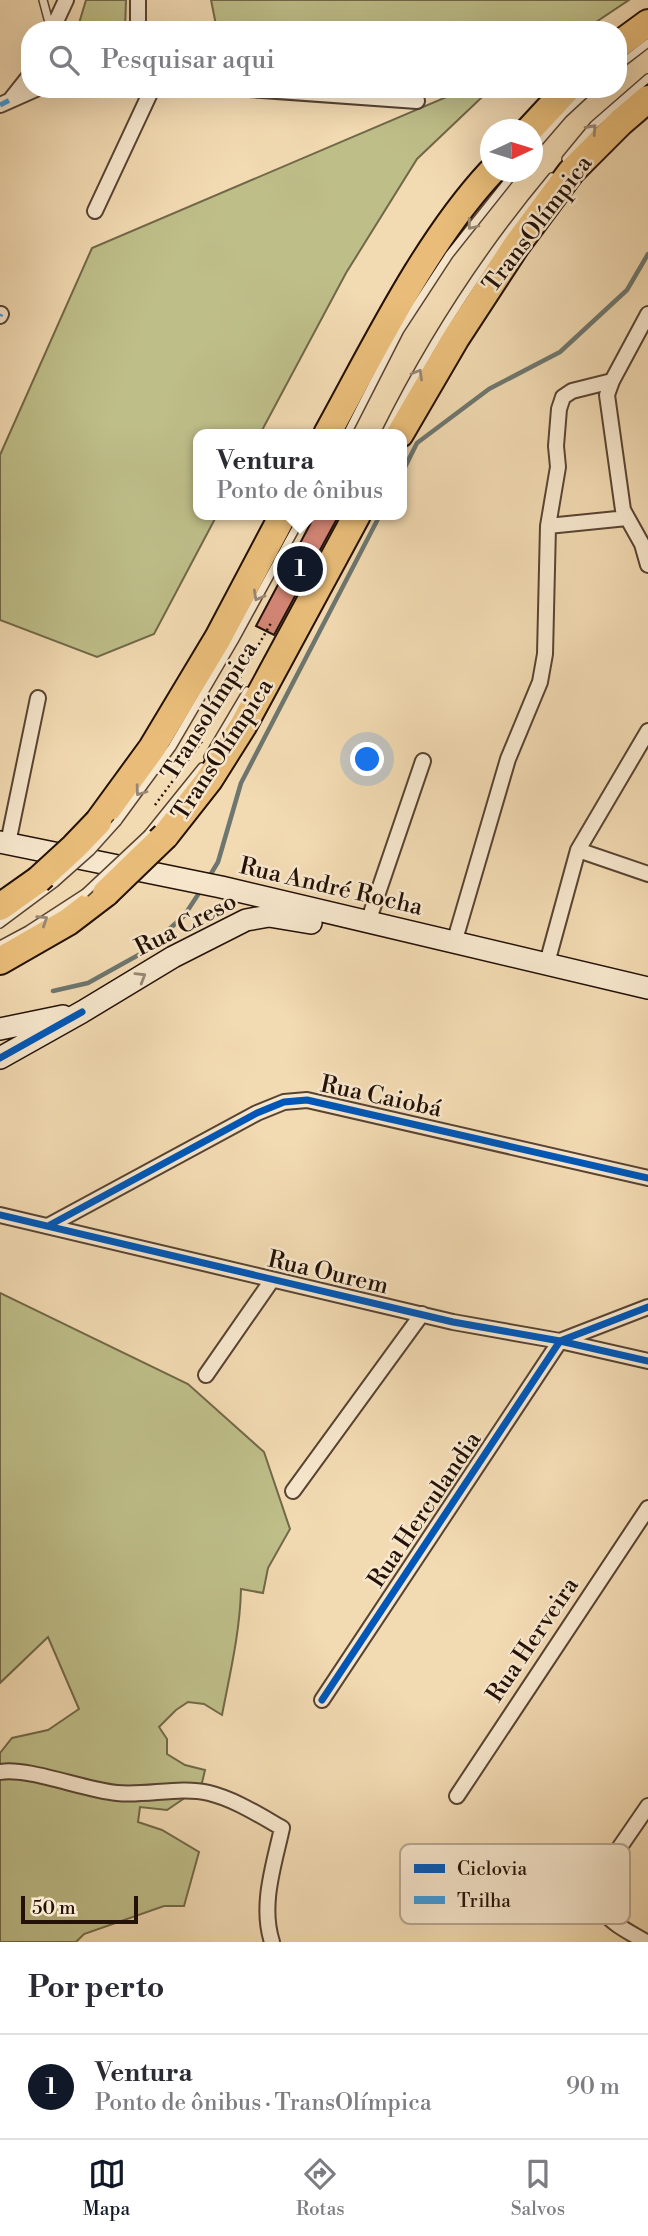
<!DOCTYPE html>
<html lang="pt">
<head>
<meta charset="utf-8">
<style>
  :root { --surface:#fff; --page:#f2f2f3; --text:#2b2b33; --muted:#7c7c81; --line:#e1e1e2; --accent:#111827 }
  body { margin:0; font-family:"Libre Bodoni",serif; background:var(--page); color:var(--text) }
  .compass { position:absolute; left:480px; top:119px; width:63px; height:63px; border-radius:50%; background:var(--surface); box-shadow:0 7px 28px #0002; rotate:86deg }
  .scale { position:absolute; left:21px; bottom:18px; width:117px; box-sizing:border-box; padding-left:7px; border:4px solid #241107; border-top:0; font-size:19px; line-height:24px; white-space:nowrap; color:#241107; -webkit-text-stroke:5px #f7e7cd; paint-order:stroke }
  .you { position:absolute; left:368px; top:760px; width:24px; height:24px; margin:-18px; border:5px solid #fff; border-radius:50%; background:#1a73e8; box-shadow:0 0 0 10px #1a73e833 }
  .badge { display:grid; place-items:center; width:46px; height:46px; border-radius:50%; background:var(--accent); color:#fff; font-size:23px; font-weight:700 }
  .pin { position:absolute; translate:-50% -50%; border:4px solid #fff; box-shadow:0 2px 7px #0006 }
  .popup { position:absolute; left:193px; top:429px; width:214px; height:91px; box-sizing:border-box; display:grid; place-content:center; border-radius:14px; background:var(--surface); filter:drop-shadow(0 2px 5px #0005); font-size:23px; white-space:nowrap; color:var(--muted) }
  .popup b { font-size:26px; color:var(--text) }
  .popup::after { content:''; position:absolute; left:50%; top:100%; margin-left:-14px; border:14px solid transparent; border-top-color:var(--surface) }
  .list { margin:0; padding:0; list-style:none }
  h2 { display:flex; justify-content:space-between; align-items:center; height:91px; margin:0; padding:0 28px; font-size:30px }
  h2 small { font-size:23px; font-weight:400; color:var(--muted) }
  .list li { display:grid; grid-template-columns:46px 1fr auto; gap:21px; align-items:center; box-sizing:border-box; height:105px; padding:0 28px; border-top:2px solid var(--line) }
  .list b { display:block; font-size:26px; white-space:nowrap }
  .list p { margin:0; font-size:23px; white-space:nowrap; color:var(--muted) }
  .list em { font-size:23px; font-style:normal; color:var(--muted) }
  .icon { flex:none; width:38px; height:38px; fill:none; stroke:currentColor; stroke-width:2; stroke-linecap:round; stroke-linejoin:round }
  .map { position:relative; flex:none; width:648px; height:1942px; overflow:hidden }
  .search { position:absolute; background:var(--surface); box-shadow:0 7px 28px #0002; left:21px; right:21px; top:21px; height:77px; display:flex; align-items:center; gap:18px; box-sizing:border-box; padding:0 24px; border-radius:28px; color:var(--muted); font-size:26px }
  .sheet { height:196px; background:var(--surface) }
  nav { display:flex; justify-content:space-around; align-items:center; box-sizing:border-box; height:98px; border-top:2px solid var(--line); background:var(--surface); font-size:19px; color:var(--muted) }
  nav a { display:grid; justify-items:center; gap:4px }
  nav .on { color:var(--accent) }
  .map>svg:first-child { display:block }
</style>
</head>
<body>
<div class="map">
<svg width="648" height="1942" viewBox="0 0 648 1942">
  <rect width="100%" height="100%" fill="#f2dab2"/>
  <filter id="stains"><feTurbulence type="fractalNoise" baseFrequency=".00286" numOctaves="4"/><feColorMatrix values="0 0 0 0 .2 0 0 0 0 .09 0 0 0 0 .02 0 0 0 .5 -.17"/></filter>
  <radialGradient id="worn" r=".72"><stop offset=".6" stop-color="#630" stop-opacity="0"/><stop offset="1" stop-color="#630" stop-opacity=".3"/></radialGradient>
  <path fill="#bebe89" stroke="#716848" stroke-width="2" d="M86 0H126L125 30H77Z
    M211 0H629L584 30H217Z
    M426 89H494L481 98 417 159 346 273 260 434H198V515H217L154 634 97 657 0 620V455L92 248 449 96Z
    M0 1293 188 1384 264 1452 290 1529 268 1568 263 1593 241 1589C240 1632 230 1673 222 1715L204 1704 188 1702 176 1710 159 1727 167 1739V1754L185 1765 205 1770 201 1787 167 1810 140 1807 138 1822 162 1830 199 1852 184 1906H164L84 1934 76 1942H0V1753L12 1738 48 1730 79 1709 48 1637 0 1683Z"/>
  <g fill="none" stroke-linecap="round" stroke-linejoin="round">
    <path stroke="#6d766f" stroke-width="4.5" d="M402 473 417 443 489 389 560 352 627 290 648 254
      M209 877 218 862 241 783 380 515
      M53 991 88 983 142 953 184 916 201 890"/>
  </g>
  <path fill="#d48676" stroke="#241107" stroke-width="2" d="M315 515H339L274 635 256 626Z"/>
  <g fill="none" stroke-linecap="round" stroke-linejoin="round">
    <defs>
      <path id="lane" d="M43 0 51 30
        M618 66 648 43
        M532 150 563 114 590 89
        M566 159 594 125 648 78
        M347 434 400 330 449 255 515 172
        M385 434C430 343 487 255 552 177
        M208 757 247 691
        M117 822 172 747 234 641 303 515
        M148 834 202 767
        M0 924 55 883
        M0 945 28 930 85 893"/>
      <path id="street" d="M52 30 66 0
        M138 30V0
        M249 89 417 101
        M11 99 30 75
        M0 105 36 89
        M95 211 152 89
        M648 314 612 381 607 395 623 510 642 544 648 565
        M0 316 1 314
        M548 526 558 467 556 446 559 409 563 397 572 391 612 381
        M8 843 38 698
        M578 850 648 874
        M368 922 423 761
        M454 943 508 759 540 682 545 654 548 526 627 518
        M547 963 578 850 648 731
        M0 1215 453 1322 560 1341 648 1361
        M48 1226 257 1113 284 1102 307 1100 648 1178
        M206 1375 272 1280
        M293 1491 422 1314
        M322 1700 560 1341 648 1307
        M0 1772C28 1767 84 1790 117 1793 147 1796 180 1786 209 1793 234 1799 259 1815 282 1828 274 1865 260 1905 272 1942
        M457 1796 648 1508
        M646 1942C618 1925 589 1915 600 1876L648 1806"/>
      <path id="secondary" d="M0 842 221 887 648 988
        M0 1029 63 1016
        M0 1058 82 1012 173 957 246 920 269 916 311 923"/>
      <path id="highway" d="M618 45 648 23
        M529 130 567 89
        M327 434C374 349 425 243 491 172
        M400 434 456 338 516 246 571 172 621 122 648 99
        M98 822 152 748 218 638 283 515
        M165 836 209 780 243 726 357 515
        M0 907 38 880
        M0 961 68 922 106 893"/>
    </defs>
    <use href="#lane" stroke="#584332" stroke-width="10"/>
    <use href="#street" stroke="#584332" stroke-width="18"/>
    <use href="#secondary" stroke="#241107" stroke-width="24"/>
    <use href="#highway" stroke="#241107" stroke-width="30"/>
    <path stroke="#241107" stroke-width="2.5" stroke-dasharray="2 3.5" stroke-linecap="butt" d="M237 683 271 623
      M155 805 203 740"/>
    <use href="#lane" stroke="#f7e7cd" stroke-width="7"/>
    <use href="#street" stroke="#f7e7cd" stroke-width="14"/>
    <use href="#secondary" stroke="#f7e7cd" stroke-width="21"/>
    <use href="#highway" stroke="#e9bd79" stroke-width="26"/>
    <defs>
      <path id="lane-bridge" d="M55 883 91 851 117 822
        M85 893 148 834"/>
      <path id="highway-bridge" d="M38 880 74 847 98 822
        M106 893 165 836"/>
    </defs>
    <use href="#lane-bridge" stroke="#584332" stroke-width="10" stroke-linecap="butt"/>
    <use href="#highway-bridge" stroke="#241107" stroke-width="30" stroke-linecap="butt"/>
    <use href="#lane-bridge" stroke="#f7e7cd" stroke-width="7"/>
    <use href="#highway-bridge" stroke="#e9bd79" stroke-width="26"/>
    <path stroke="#3c9add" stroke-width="5" stroke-dasharray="10 5" stroke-linecap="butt" d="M0 105 10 100
      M0 316 1 314"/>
    <defs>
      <path id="cycleway" d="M0 1058 82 1012
        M0 1215 453 1322 560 1341 648 1361
        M48 1226 257 1113 284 1102 307 1100 648 1178
        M322 1700 560 1341 648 1307"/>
    </defs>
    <use href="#cycleway" stroke="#f7e7cd" stroke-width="11"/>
    <use href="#cycleway" stroke="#0057b8" stroke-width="7"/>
  </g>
  <defs><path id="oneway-chevron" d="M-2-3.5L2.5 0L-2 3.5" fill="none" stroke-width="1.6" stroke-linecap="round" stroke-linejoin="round" transform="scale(1.75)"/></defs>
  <g stroke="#988774">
    <use href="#oneway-chevron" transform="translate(592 129) rotate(-48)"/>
    <use href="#oneway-chevron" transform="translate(472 225) rotate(128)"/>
    <use href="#oneway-chevron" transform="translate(418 374) rotate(-60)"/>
    <use href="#oneway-chevron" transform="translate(258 596) rotate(119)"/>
    <use href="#oneway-chevron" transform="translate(140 791) rotate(126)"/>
    <use href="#oneway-chevron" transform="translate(43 920) rotate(-33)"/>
    <use href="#oneway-chevron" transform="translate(141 977) rotate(-31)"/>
  </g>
  <g text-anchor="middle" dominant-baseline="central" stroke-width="5" stroke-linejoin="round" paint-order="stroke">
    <g font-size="24" fill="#241107" stroke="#f7e7cd">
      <text transform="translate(538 224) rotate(-53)">TransOlímpica</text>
      <text transform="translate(210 711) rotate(-58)">Transolímpica</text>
      <text transform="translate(223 750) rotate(-57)">TransOlímpica</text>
      <text transform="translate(331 887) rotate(13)">Rua André Rocha</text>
      <text transform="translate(186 925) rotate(-27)">Rua Creso</text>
      <text transform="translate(381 1097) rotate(12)">Rua Caiobá</text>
      <text transform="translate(328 1273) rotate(13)">Rua Ourem</text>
      <text transform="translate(425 1510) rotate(-56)">Rua Herculandia</text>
      <text transform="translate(533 1640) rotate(-56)">Rua Herveira</text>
    </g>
  </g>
  <rect x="400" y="1844" width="230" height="80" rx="10" fill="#f7e7cd" stroke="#b8a792" stroke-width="2"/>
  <rect x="414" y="1864" width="31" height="9" fill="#0057b8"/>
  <rect x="414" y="1896" width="31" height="8" fill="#3c9add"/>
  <g font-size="19" fill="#241107">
    <text x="457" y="1875">Ciclovia</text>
    <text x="457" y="1907">Trilha</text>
  </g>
  <rect width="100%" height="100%" filter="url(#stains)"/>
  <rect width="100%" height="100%" fill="url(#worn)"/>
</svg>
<svg class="compass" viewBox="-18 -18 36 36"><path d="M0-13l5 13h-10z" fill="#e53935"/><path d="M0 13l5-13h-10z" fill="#7c7c81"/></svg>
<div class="scale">50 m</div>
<div class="you"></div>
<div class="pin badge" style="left:300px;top:569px">1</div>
<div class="popup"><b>Ventura</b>Ponto de ônibus</div>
<div class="search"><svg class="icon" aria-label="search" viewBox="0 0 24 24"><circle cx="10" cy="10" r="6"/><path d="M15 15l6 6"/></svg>Pesquisar aqui</div>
</div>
<section class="sheet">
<h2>Por perto<small></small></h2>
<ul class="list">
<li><span class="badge">1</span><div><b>Ventura</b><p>Ponto de ônibus · TransOlímpica</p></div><em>90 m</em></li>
</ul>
</section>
<nav>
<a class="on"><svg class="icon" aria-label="map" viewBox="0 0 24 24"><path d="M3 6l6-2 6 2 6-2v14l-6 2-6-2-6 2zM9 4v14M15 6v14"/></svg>Mapa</a>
<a><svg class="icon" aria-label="directions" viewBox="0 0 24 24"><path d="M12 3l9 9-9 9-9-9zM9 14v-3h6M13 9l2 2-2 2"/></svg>Rotas</a>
<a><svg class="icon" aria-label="saved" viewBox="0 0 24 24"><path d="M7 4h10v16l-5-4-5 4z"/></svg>Salvos</a>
</nav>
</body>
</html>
